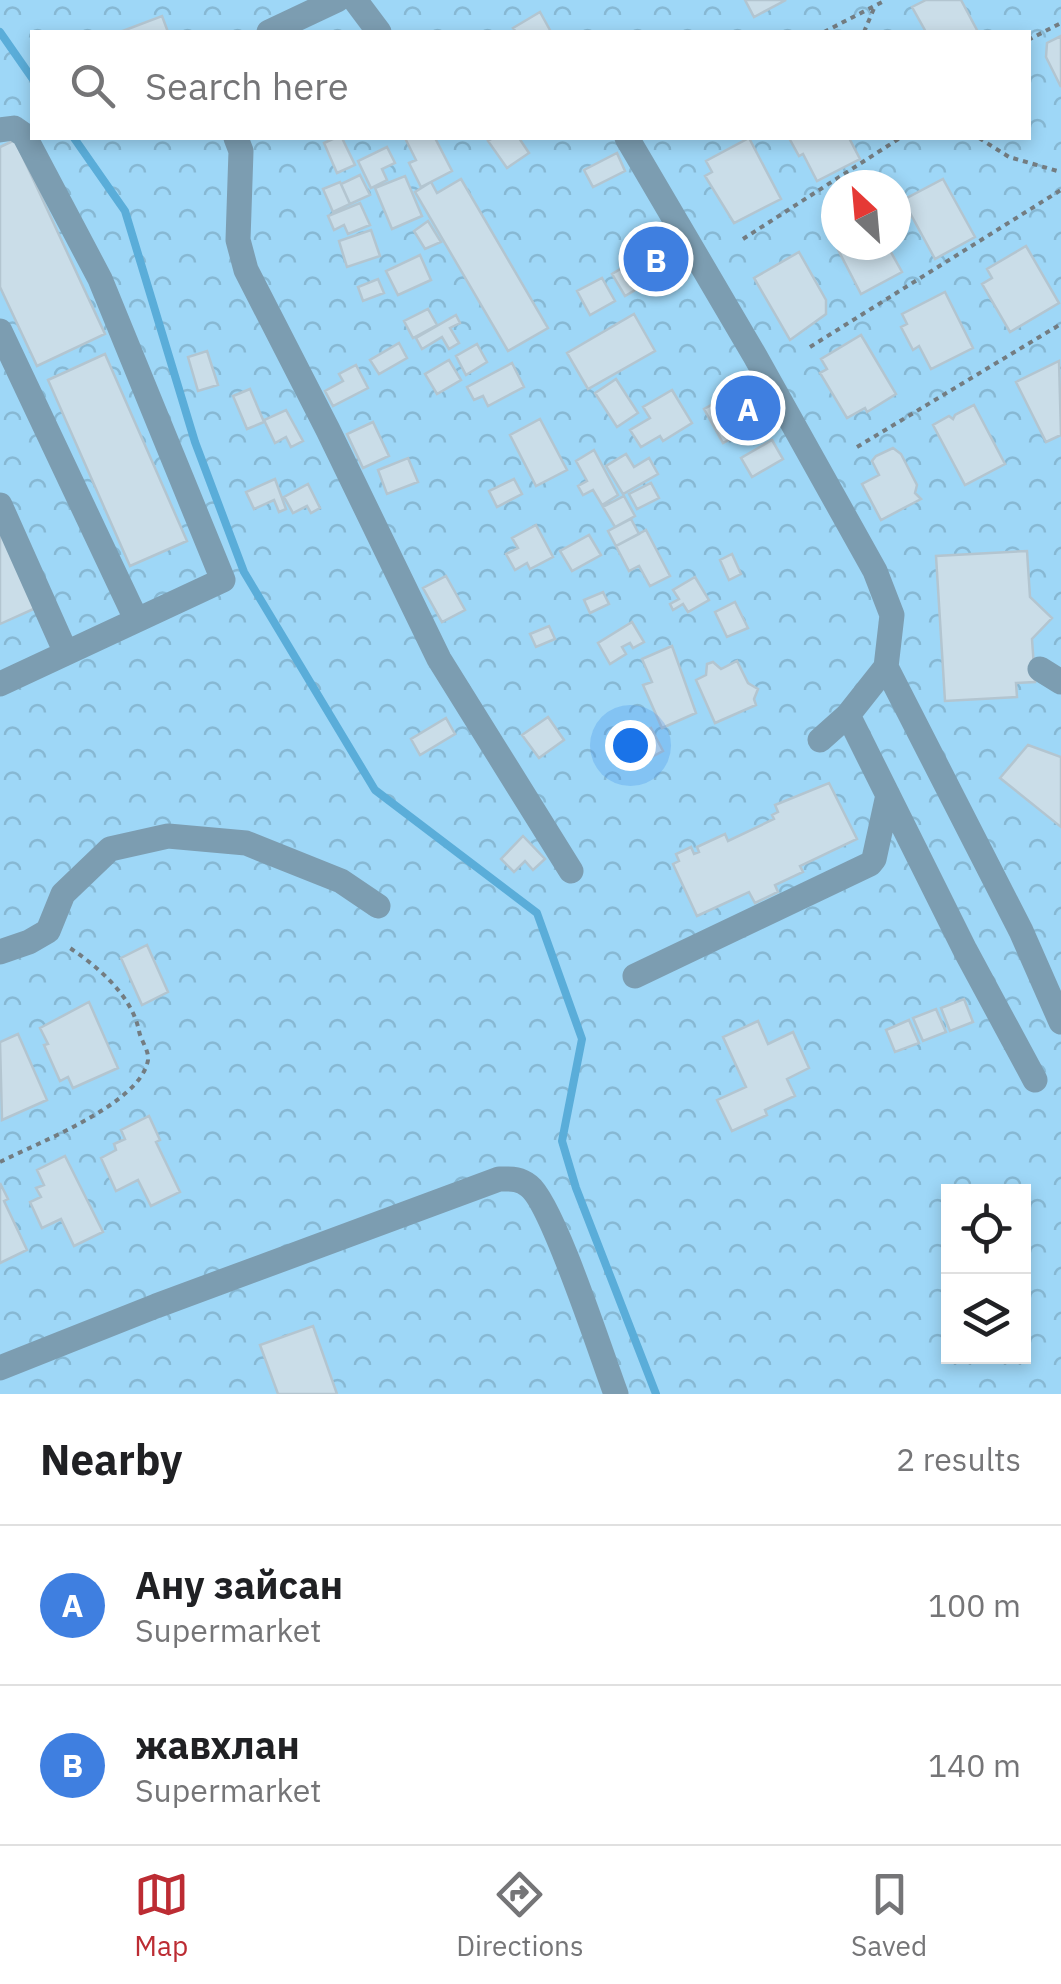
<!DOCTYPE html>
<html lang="en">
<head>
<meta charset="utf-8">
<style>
  :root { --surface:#fff; --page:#f2f2f2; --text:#202124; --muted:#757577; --line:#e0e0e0; --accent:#bc2c33 }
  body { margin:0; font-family:"IBM Plex Sans",sans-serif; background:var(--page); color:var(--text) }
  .controls { position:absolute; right:30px; bottom:30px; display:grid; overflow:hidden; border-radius:0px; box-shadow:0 5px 15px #0003 }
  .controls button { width:90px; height:90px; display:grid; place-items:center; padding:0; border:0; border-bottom:2px solid var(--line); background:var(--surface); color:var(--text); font:50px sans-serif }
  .compass { position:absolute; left:821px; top:170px; width:90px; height:90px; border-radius:50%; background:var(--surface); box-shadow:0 5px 15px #0003; rotate:334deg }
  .you { position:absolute; left:630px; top:745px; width:35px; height:35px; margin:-25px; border:8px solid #fff; border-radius:50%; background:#1a73e8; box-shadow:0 0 0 15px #1a73e833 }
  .badge { display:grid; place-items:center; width:65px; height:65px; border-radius:50%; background:var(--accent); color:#fff; font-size:32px; font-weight:700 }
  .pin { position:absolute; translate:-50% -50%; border:5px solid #fff; box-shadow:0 2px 10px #0006 }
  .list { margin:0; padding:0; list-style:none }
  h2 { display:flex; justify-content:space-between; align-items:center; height:130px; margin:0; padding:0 40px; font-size:42px }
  h2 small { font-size:32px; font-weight:400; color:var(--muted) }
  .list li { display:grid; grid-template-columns:65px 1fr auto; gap:30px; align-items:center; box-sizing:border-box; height:160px; padding:0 40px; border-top:2px solid var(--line) }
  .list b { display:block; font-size:38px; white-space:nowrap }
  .list p { margin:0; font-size:32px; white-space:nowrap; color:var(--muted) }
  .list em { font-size:32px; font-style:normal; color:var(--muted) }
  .icon { flex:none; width:55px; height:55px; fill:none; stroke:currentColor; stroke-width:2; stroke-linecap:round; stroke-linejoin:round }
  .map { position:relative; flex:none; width:1061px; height:1394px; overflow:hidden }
  .search { position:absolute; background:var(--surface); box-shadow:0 5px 15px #0003; left:30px; right:30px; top:30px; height:110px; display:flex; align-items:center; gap:25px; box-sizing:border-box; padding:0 35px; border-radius:0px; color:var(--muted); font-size:38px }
  .sheet { height:450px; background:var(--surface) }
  nav { display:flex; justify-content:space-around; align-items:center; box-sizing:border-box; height:140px; border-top:2px solid var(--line); background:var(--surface); font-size:28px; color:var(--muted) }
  nav a { display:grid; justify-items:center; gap:5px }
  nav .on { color:var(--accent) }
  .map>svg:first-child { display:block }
</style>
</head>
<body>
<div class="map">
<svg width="1061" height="1394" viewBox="0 0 1061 1394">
  <defs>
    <pattern id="park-crowns" width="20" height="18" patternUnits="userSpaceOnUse" patternTransform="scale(2.5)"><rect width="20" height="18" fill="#9ed7f7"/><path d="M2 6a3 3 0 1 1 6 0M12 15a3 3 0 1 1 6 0" fill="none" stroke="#87b8d3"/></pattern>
  </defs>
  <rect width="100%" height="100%" fill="#ecf7fe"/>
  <path fill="url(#park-crowns)" fill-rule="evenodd" d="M0 0H1061V1394H0ZM32 32H1028V138H32ZM836 185H896V245H836ZM948 1192H1024V1356H948Z"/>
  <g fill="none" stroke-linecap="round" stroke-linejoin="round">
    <path stroke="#5aadd9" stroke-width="8" d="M0 32 32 78
      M74 138 125 211 195 442 244 572 375 790 537 913 582 1039 562 1141 576 1188 656 1394"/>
  </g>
  <path fill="#cadde8" stroke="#b3c5d0" stroke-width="2.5" d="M745 0H786L754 17Z
    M926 0H961L978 32H926L912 7Z
    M540 12 551 32H516L513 28Z
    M162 16 168 32H120Z
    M1061 36V87L1046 57 1047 43Z
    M335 138H342L355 165 337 173 324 143Z
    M405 138H435L452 171 421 187 409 163 416 160Z
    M493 138H519L529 153 507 168 488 141Z
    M749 138 781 199 734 223 705 176 712 172 706 161Z
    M789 138H849L860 159 817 181 803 154 799 156Z
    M15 140 105 334 37 366 0 287V147Z
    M387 147 395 163 382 169 387 180 371 188 358 161Z
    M617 153 625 171 593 187 584 170Z
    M360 175 370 195 350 204 341 184Z
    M405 176 422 216 392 229 375 188Z
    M461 179 548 328 508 351 415 192 431 182 437 193Z
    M943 179 975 237 935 259 903 200Z
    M340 182 350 204 333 212 323 189Z
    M360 203 370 225 348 234 344 225 334 230 328 216Z
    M428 221 441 242 425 249 414 231Z
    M371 230 380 256 347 267 339 241Z
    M836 236V245H887L902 272 861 294 832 238Z
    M1026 246 1059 303 1010 332 982 284 992 278 987 269Z
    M654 249 667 271 625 296 612 274Z
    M799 252 826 300V314L790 340 754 278Z
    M420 255 431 280 398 295 386 271Z
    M602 278 615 301 590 315 577 291Z
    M378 279 384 293 363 301 358 287Z
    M945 292 973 348 931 369 919 346 913 350 901 327 907 324 902 314Z
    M428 309 437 325 413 338 404 321Z
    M634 314 655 351 588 389 567 353Z
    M456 315 460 323 450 328 459 343 449 349 442 337 422 349 416 338Z
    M861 335 896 394 867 412 865 408 847 418 820 373 827 369 821 359Z
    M399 343 407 358 379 374 370 360Z
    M477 344 487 362 466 375 456 356Z
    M207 351 218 385 198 391 188 357Z
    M105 354 187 541 130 566 48 380Z
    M449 360 461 380 437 394 425 374Z
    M1059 361 1061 435 1046 442 1016 382Z
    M512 363 524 387 488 406 483 396 474 400 467 387Z
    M356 365 368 388 333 406 325 391 343 381 339 374Z
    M616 379 638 413 617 427 595 393Z
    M749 384 757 398 750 402 761 422 723 443 704 409Z
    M250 389 264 422 247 429 233 396Z
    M672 390 692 423 663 441 660 436 641 447 630 430 650 418 643 407Z
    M974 405 1005 464 965 485 933 425 949 416 953 419 955 415Z
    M286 410 303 441 291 447 286 437 275 443 264 420Z
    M540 419 567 470 536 486 510 435Z
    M373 422 389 456 363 468 347 434Z
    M772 440 783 459 752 477 741 458Z
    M893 448 901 454 917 485 915 493 921 499 881 520 862 484 879 475 872 461 876 456Z
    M594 450 618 495 602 505 593 490 583 495 578 486 587 481 576 461Z
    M626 454 634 467 649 458 658 474 623 494 606 466Z
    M408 458 418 482 387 494 378 470Z
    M275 479 286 509 279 512 274 500 254 509 246 492Z
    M514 479 522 494 497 507 489 491Z
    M651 483 659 498 637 509 629 494Z
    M308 484 320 508 311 513 307 506 293 513 284 497Z
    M624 496 635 516 615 527 603 507Z
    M631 519 639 534 616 546 608 531Z
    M0 521 38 607 0 624Z
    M536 525 553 557 530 569 527 563 515 570 506 554 518 548 512 538Z
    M646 530 670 576 650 586 639 566 629 571 616 546Z
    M589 535 601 555 572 571 560 551Z
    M1027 551 1030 597 1052 618 1032 639 1035 682 1016 683 1017 697 945 701 936 556Z
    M732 554 741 574 729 580 720 560Z
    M446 576 465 610 442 622 423 588Z
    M695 577 709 600 688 612 683 604 673 610 670 604 679 599 673 590Z
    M603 592 609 604 590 613 584 600Z
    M735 602 748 628 727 637 715 612Z
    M632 622 644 642 633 648 630 643 622 647 626 654 610 664 598 643Z
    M549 626 555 639 536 647 530 634Z
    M672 646 696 713 662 728 643 685 652 682 642 659Z
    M737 661 748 683 758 689 754 699 756 705 715 723 696 680 706 675 707 664 713 662 721 669Z
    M548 717 564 740 539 758 522 735Z
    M446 718 455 734 420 755 411 739Z
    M651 728 663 751 644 761 632 738Z
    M1028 745 1061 757V827L1000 778Z
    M829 783 857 839 800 866 803 872 775 885 778 892 755 903 749 892 697 916 673 864 679 861 676 854 691 847 694 854 699 852 697 847 725 834 728 841 774 819 772 815 778 812 775 805Z
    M523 836 545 859 533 870 525 861 514 872 501 859Z
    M147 945 168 992 142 1005 121 958Z
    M964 999 973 1022 950 1031 941 1008Z
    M89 1002 118 1068 73 1088 68 1077 60 1081 44 1045 48 1044 40 1028Z
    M936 1009 946 1032 923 1041 913 1018Z
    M909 1020 919 1043 895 1052 886 1030Z
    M758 1021 768 1044 793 1032 809 1068 787 1079 795 1096 765 1110 767 1115 732 1131 717 1100 746 1087 723 1037Z
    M18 1034 47 1100 2 1120 0 1042Z
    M149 1116 160 1140 156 1142 180 1192 151 1206 138 1180 116 1191 101 1158 116 1150 114 1144 125 1139 121 1130Z
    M65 1156 103 1232 74 1246 61 1219 42 1228 30 1202 41 1197 36 1188 44 1185 37 1170Z
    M0 1183 8 1199 4 1201 27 1250 0 1263Z
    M313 1326 337 1394H278L260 1345Z"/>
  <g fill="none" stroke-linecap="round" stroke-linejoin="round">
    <path stroke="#737c81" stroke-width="4" stroke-dasharray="5 5" stroke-linecap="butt" d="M824 32 886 0
      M864 32 875 6
      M1028 40 1061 23
      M979 138 1009 157 1061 172
      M743 239 900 138
      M810 347 1061 190
      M857 447 1061 324
      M0 1162C37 1143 141 1104 148 1060 149 1050 141 1041 139 1031 132 995 96 965 67 946"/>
    <path stroke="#7c9db1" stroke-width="25" d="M355 0 379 32
      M269 32 337 0
      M0 130 14 128 24 135 100 279 223 580 0 684
      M236 138 241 151 238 240 246 270 328 430 439 659 571 871
      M627 138 755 356 875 571 892 615 886 667 848 715 820 740
      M0 331 136 619
      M0 505 66 653
      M886 667 1021 931 1061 1022
      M1040 669 1061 682
      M848 715 965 950 1035 1080
      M0 952 29 942 48 931 63 894 110 849 168 836 246 843 341 881 378 906
      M635 976 870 864 874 859 888 795
      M0 1368 156 1306 499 1179C511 1179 519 1178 529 1186 553 1204 602 1357 616 1394"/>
  </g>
</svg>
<div class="controls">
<button><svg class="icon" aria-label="locate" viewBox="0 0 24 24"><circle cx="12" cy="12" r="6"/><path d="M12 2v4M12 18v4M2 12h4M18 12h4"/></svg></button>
<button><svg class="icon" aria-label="layers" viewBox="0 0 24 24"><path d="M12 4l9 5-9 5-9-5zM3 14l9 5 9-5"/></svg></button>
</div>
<svg class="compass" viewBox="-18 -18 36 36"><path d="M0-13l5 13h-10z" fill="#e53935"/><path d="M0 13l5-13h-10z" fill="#757577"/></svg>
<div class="you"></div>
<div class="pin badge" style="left:748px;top:408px;background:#3f7fe0">A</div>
<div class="pin badge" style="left:656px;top:259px;background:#3f7fe0">B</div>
<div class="search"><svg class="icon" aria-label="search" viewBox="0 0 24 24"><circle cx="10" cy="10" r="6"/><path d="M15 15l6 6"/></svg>Search here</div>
</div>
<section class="sheet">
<h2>Nearby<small>2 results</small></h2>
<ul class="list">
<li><span class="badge" style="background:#3f7fe0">A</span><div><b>Ану зайсан</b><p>Supermarket</p></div><em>100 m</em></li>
<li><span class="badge" style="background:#3f7fe0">B</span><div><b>жавхлан</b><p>Supermarket</p></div><em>140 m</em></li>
</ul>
</section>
<nav>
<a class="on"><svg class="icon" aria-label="map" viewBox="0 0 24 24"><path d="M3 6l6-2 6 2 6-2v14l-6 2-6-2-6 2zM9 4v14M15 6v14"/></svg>Map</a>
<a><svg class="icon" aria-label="directions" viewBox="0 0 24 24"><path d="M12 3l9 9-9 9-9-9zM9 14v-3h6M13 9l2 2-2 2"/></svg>Directions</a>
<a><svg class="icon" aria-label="saved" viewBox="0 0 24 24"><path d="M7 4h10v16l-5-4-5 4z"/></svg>Saved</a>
</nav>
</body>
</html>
